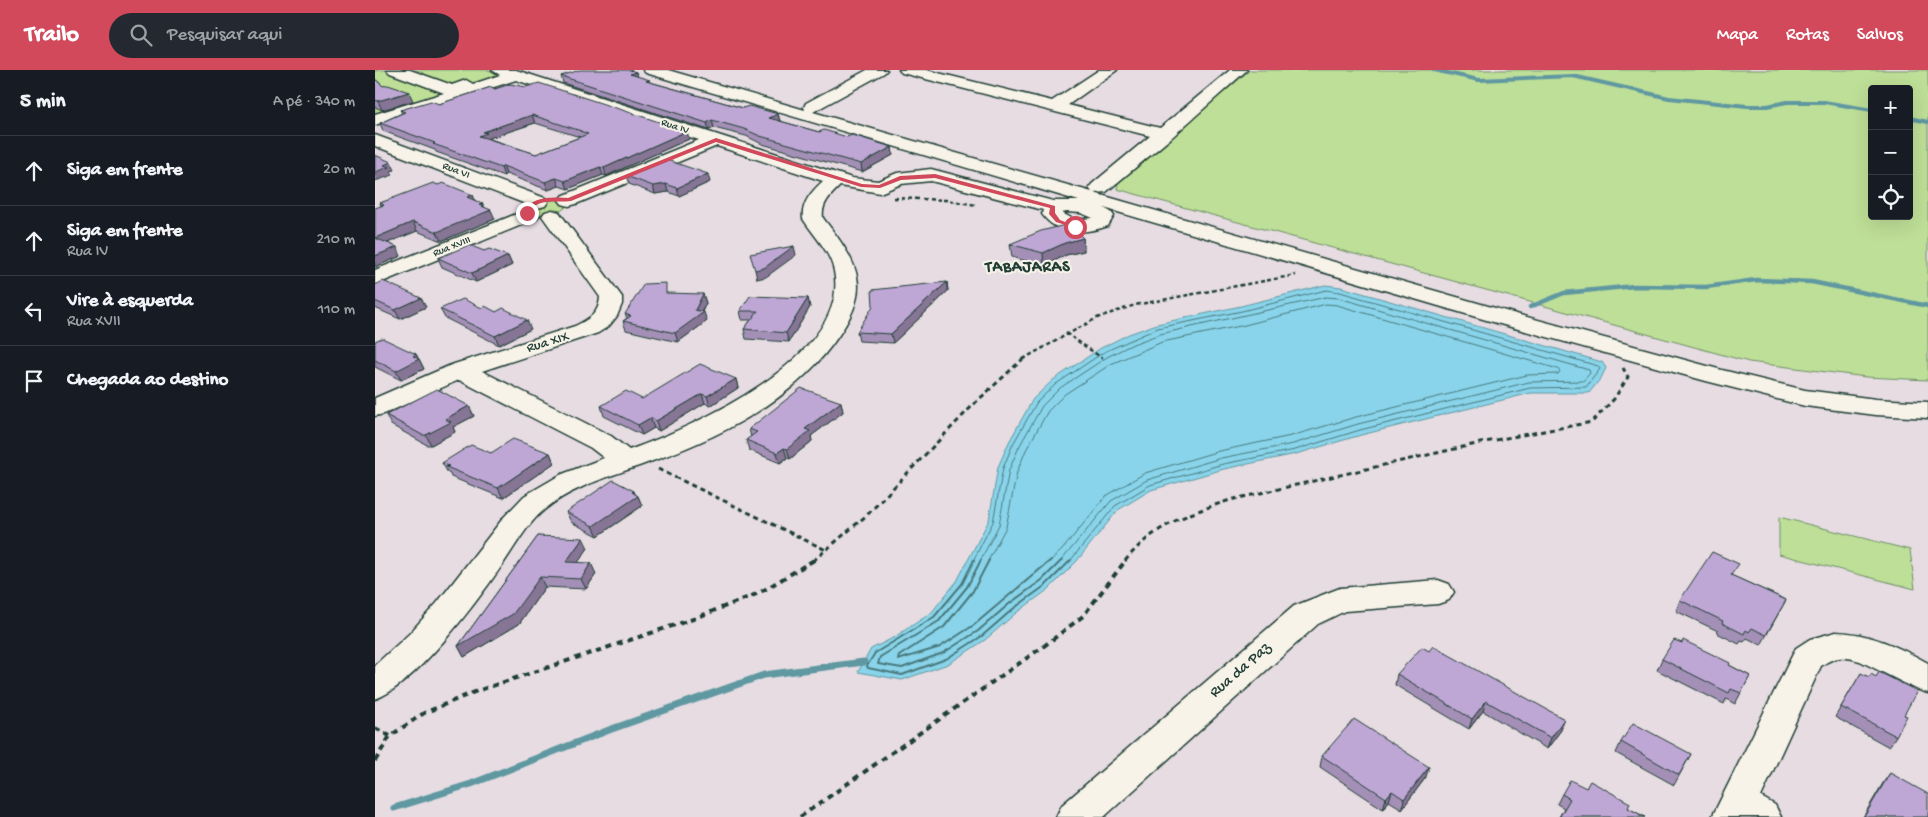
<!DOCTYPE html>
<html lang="pt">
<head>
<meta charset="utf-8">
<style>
  :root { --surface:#171b24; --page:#242831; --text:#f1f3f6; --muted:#9ea1a6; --line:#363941; --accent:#d1495b }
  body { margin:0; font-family:"Gochi Hand",sans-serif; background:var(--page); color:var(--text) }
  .controls { position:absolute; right:15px; top:15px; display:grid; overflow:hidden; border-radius:5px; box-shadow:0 5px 20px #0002 }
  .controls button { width:45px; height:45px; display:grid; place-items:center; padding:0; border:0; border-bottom:1px solid var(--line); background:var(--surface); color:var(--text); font:25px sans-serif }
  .stop { position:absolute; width:15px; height:15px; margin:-11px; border:4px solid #d1495b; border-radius:50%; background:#fff }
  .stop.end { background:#d1495b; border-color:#fff; box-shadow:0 1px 5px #0008 }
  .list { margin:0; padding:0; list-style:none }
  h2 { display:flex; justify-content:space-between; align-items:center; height:65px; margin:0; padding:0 20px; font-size:21px }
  h2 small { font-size:16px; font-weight:400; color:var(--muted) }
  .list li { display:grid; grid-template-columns:32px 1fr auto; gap:15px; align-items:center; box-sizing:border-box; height:70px; padding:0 20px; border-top:1px solid var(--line) }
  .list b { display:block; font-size:19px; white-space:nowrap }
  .list p { margin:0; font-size:16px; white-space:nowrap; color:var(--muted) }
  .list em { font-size:16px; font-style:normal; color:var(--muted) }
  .icon { flex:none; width:28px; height:28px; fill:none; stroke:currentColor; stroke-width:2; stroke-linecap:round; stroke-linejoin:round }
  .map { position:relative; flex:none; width:1553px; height:747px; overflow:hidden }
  header { display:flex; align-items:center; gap:30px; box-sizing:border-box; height:70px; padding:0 25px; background:var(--accent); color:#fff }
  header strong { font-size:24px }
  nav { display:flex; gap:28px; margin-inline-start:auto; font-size:18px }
  .search { width:350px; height:45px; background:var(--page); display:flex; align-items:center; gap:12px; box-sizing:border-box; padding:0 18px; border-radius:28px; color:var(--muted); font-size:19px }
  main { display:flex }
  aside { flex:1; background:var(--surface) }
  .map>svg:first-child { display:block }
</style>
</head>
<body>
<header>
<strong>Trailo</strong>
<div class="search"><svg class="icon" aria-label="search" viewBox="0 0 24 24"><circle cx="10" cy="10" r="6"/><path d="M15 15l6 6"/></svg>Pesquisar aqui</div>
<nav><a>Mapa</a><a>Rotas</a><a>Salvos</a></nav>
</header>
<main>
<aside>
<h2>5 min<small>A pé · 340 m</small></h2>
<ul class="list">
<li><svg class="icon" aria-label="ahead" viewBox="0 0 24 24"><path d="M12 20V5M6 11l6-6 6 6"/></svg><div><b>Siga em frente</b></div><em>20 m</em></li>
<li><svg class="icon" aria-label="ahead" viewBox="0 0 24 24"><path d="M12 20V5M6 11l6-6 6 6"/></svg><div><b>Siga em frente</b><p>Rua IV</p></div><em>210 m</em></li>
<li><svg class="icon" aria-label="left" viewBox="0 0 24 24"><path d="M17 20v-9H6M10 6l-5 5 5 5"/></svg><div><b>Vire à esquerda</b><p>Rua XVII</p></div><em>110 m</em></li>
<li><svg class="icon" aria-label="arrive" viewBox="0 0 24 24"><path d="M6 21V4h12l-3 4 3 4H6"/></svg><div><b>Chegada ao destino</b></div></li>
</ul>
</aside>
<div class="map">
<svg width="1553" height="747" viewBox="0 0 1553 747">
  <rect width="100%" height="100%" fill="#e6dce2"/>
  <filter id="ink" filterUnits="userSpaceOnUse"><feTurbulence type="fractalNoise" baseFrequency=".02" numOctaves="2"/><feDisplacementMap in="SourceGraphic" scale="10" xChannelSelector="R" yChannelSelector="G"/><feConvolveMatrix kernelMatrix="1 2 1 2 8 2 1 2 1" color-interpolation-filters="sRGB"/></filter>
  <g filter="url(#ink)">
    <path fill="#bedf97" stroke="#6e8e66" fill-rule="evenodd" d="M5 0H113L129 5 0 48V1Z
      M875 0H1553V310L1491 307 1374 292 742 119 743 112ZM1497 19H1534V146H1497Z
      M177 130H187L193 135C185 144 172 146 161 145L155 140 160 135Z
      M1404 447 1535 480 1540 519 1404 484Z"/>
    <path fill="#89d4ea" stroke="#5f98a1" d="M950 215 966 217 1227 292 1231 298 1226 308 1214 323H1156L986 365 921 384 849 399 776 420 743 440 701 492 674 519 641 543 610 570 573 594 527 610 483 602 496 579 518 568 556 543 582 511 614 450 623 397 634 372 658 329 678 310 726 278 754 264 782 254 866 236Z"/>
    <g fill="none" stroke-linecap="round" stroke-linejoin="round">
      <path stroke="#49797d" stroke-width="1" d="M598 491 618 452 628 398 638 374 662 332 681 314 729 282 783 258 867 241 951 220 965 222 1223 296 1225 299 1211 317 1155 318 985 360 920 380 848 394 775 415 740 436 695 491
        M605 491 624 455 634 400 644 377 667 336 685 318 732 287 758 274 785 264 951 227 964 228 1214 300 1215 303 1208 311 1154 312 983 354 918 374 846 388 772 410 736 431 686 491
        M613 491 631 457 642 402 651 380 673 341 690 324 736 294 787 272 870 255 951 234 962 235 1183 299 1185 302 1183 304 1152 305 981 347 916 366 844 381 770 403 731 426 687 480 675 491"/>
      <path stroke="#49797d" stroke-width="2" d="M599 490 587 514 559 547 500 583 492 596 493 598 527 605 571 589 607 566 638 539 671 515 696 490
        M606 490 592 517 564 551 505 587 503 594 527 598 568 583 603 561 634 534 667 510 687 490
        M614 490 598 521 569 557 524 586 523 590 565 577 599 555 676 490"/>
      <path stroke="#5f98a1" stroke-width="4" d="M1059 0 1104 10 1198 6 1294 28 1372 36H1392L1412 32H1449L1497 40
        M1534 48 1553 52"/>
      <path stroke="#5f98a1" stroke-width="4.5" d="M1155 237 1189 223 1260 216 1331 217 1381 210 1437 212 1553 236"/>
      <path stroke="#5f98a1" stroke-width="7" d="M19 738 96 714 234 660 389 605 489 592"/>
      <defs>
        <path id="minor" d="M12 0H35L77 15 91 10 98 14 125 5 117 0H141L477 108 503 111 522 103 556 99 678 131H704L271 3 268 0H293L430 40 429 37 431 33 492 0H512L509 3 438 42 717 122 714 118 717 114 775 66 527 3 524 0H551L677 31 724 0H742L693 35 785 58 855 0H872L796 68 731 122 719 123 1141 244 1347 300 1430 320 1501 329 1553 332V348L1501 345 1430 336 1331 311 1125 254 729 138 736 142 739 146 733 156C710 164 682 166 667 144L668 140 556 111 526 114 505 123 465 116C455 126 446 134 448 148 487 198 498 220 457 275 412 335 340 369 272 393 237 406 198 416 169 440 152 454 141 475 128 494 104 529 40 616 0 629V595L34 564 62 533 129 447 149 426 185 405 229 388 216 378 84 310 9 344 0 346V328L76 295 200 256C214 249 224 244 225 227L167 146 170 142 177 140 184 142 247 227V234L242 246 234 256 223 263 107 301 236 366 254 380C316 358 477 287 459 201 455 181 439 166 428 149 426 133 437 121 448 111L342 76 201 134 194 136 187 134 184 130 187 126 324 70 141 10 0 55V44L69 23 15 3ZM692 142 706 143 718 148 700 150 687 143Z
          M0 65 170 128 173 132 170 136 163 138 156 136 0 76Z
          M154 139 161 141 164 145 161 149 0 215V200Z
          M1063 510 1074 514 1079 522 1074 530 1063 534 970 541 943 554 729 747H681L687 735 919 536 965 518Z
          M1461 562C1495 563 1524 577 1553 593V623L1541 619 1485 591C1469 586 1460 586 1446 596L1386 727 1400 735 1406 747H1337L1421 578 1435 569Z"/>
      </defs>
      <use href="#minor" stroke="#1f3d34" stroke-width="3"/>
      <path stroke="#1f3d34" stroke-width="2.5" stroke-dasharray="4 3" stroke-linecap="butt" d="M519 128 571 130 602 135
        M691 263 727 288
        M648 289 722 248 760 235 921 205"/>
      <path stroke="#1f3d34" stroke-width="3" stroke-dasharray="5 4" stroke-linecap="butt" d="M283 399 451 480
        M438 491 492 445 600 333 650 287
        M750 491C779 455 813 444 855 430L1110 372 1217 352 1239 329 1253 307 1248 298"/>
      <path stroke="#1f3d34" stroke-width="4" stroke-dasharray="6 5" stroke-linecap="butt" d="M0 658 15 666
        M0 691 15 666 49 643 102 621 318 549 384 523 439 490
        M425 747 669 576 708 546 751 490"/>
      <use href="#minor" fill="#f7f3e8" fill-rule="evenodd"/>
    </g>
    <path fill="#a490b7" stroke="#1f3d34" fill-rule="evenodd" d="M261 2 263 7 275 12 368 38 403 44 405 51 444 62 472 67 517 77 518 85 487 102 387 74 371 66 339 58 334 60 188 13 186 6Z
      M0 9 8 16 38 31 7 40 0 37Z
      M116 17 314 69 231 106 228 105 193 119 184 116 173 120 131 104 129 106 61 82 60 80 8 61 5 53 27 43 25 40 64 34ZM160 53 205 67 161 84 115 69 114 68Z
      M251 106 335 112 304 126 293 122 280 124 254 114Z
      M63 115 98 125 100 131 108 134 110 138 120 149 66 171 42 161 12 173 26 186 0 197 6 136 5 133Z
      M708 168 709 181 691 185 669 196 637 187 635 174Z
      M109 181 133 186 137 195 101 212 67 197 63 188Z
      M572 212 573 221 518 273 484 271 482 262Z
      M0 215 51 237 25 249 0 238Z
      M328 224 331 233 327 242 332 251 303 272 251 260 248 251 252 248 250 244Z
      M433 228 435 237 414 272 371 269 369 259 376 250H367L365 241Z
      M107 238 121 242 156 259 124 275 70 248 65 239Z
      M0 271 41 284 43 288 44 289 49 299 26 310 0 297Z
      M361 309 363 318 335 336 330 333 284 361 279 358 267 365 229 346 226 336 267 329Z
      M466 332 468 342 436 366 437 371 415 389 412 388 405 393 374 380 371 370 376 367 374 359Z
      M94 336 99 346 78 357 80 362 56 375H52L16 355 11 345Z
      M116 383H175L179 393 128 428 76 407 75 404 73 403 67 393Z
      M259 421 260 424 263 426 267 436 223 466 196 452 191 442Z
      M163 466 213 478 202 493 221 504 211 519 170 517 144 554 89 587 83 576Z
      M1358 506 1411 530 1386 575 1372 568 1369 572 1366 571 1364 574 1342 563 1343 561 1301 541 1305 530Z
      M1054 581 1189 649 1186 660 1172 679 1108 641 1094 659 1020 615 1022 604Z
      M1287 589 1354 595 1375 606 1360 634 1351 629 1349 634 1282 600Z
      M1486 603 1529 645 1521 666 1514 677 1460 647Z
      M1246 672 1316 684 1299 715 1241 683Z
      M947 686 1051 707 1027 739 1014 731 1008 739 945 697Z
      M1515 703 1553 747H1488L1508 713Z
      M1211 718 1253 738 1270 747H1184L1189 738 1182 734 1187 724Z"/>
    <path fill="#867595" stroke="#1f3d34" d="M261 2 264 9 255 4Z
      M34 22 38 31 7 40 3 31Z
      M403 44 405 52 394 48Z
      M157 45 160 53 114 68 115 71 104 66 108 62Z
      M337 50 339 58 334 60 332 53Z
      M312 61 314 69 231 106 229 98Z
      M517 77 518 85 487 102 486 94Z
      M16 92 20 100 16 101 18 105 0 111V102L9 95Z
      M128 96 131 104 129 106 126 98Z
      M225 97 228 105 193 119 190 111Z
      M333 104 335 112 304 126 302 118Z
      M181 108 184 116 173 120 170 112Z
      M291 114 293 122 280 124 278 116Z
      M98 125 101 133 92 127Z
      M108 134 111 142 116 140 120 149 66 171 62 162 104 135Z
      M38 152 42 161 5 176 0 168Z
      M708 168 709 181 691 185 669 196 668 183 690 173Z
      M419 176 421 185 391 207 382 209 380 200Z
      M22 177 26 186 0 197V186Z
      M133 186 137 195 101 212 97 203Z
      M572 212 573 221 518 273 516 264Z
      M328 224 331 233 325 245 329 242 332 251 303 272 300 263 320 240Z
      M46 228 51 237 25 249 20 240Z
      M433 228 435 237 414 272 411 263Z
      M152 250 156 259 124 275 120 266Z
      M41 284 44 290V289L49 299 26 310 21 301 38 286Z
      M361 309 363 318 335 336 332 326Z
      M327 324 330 333 284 361 281 351Z
      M466 332 468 342 436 366 437 371 415 389 412 379 430 359Z
      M94 336 99 346 78 357 80 362 56 375 51 365 70 349Z
      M275 348 279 358 267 365 263 355Z
      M409 378 412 388 405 393 402 383Z
      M175 383 179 393 128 428 123 418Z
      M259 421 261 427 263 426 267 436 223 466 218 456Z
      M208 468 213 478 196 503 191 492Z
      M216 493 221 504 211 519 206 509Z
      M165 507 170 517 144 554 89 587 83 576Z
      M1111 631 1108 641 1094 659 1097 649Z
      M1189 649 1186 660 1172 679 1176 668Z
      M1054 697 1051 707 1027 739 1029 729Z
      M1017 721 1014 731 1008 739 1011 728Z"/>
    <path fill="#bfa7d5" stroke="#1f3d34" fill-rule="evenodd" d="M205 0H255L261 2 255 4 275 10 271 11 368 38 374 36 403 44 394 48 444 62 449 60 472 67 477 65 517 77 486 94 385 66 369 59 337 50 332 53 186 6Z
      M0 9 8 16 13 15 34 22 3 31 0 30Z
      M164 13 312 61 229 98 225 97 190 111 181 108 170 112 128 96 126 98 58 74 60 73 5 53 30 42 25 40 56 31 64 34 116 17 120 19 135 14 151 17ZM157 45 206 61H205L213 64 161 84 104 66 112 63 108 62Z
      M0 85 16 92 9 95 14 97 0 102Z
      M292 90 333 104 302 118 291 114 278 116 251 106Z
      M58 113 63 115 68 113 98 125 92 127 108 134 104 135 116 140 62 162 38 152 0 168 22 177 0 186V138L9 135 5 133Z
      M694 154 708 168 690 173 668 183 635 174 666 161Z
      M94 175 109 181 114 179 133 186 97 203 63 188Z
      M419 176 389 198 380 200 375 184Z
      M8 211 46 228 20 240 0 231V215Z
      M572 212 516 264 482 262 498 236 497 220Z
      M291 213V223L328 224 320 240 329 242 300 263 248 251 256 246 250 244 269 214Z
      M375 226 433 228 411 263 369 259 383 241H365Z
      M88 229 107 238 110 236 121 242 128 238 152 250 120 266 65 239Z
      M7 268 41 284 38 286 44 289 21 301 0 290V271Z
      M325 294 361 309 332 326 327 324 281 351 275 348 263 355 226 336 251 321 267 329Z
      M426 318 466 332 430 359 435 361 412 379 409 378 402 383 371 370 382 362 374 359Z
      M62 319 94 336 70 349 76 352 51 365H47L11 345Z
      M138 369 175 383 123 418 71 397 74 396 67 393 96 375 116 383Z
      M238 410 259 421 257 422 263 426 218 456 191 442Z
      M163 466 208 468 191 492 216 493 206 509 165 507 138 544 83 576Z
      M1337 482 1364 494 1356 505 1411 530 1391 565 1377 558 1374 562 1371 560 1369 564 1347 553 1348 551 1305 530Z
      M1299 570 1307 573 1308 570 1355 593 1354 595 1375 606 1366 623 1356 619 1354 623 1287 589Z
      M1058 576 1189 649 1176 668 1111 631 1097 649 1022 604 1047 577 1054 581Z
      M1504 602 1542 621 1529 645 1532 646 1521 666 1466 637 1486 603 1494 607 1496 604 1501 607Z
      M979 649 1054 697 1029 729 1017 721 1011 728 947 686Z
      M1258 653 1316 684 1304 705 1246 672Z
      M1515 703 1553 724V747H1489Z
      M1195 710 1211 718 1215 711 1255 733 1253 738 1270 747H1186L1185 746 1195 729 1187 724Z"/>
  </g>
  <path fill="#d1495b" d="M341 68 487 114 504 115 525 106 560 104 680 136V143L685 150 703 157 700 158 681 152 674 144 675 138 560 108 526 110 505 118 486 117 341 72 196 131C181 133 161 127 154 144L149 143C154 126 179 127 193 128Z"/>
  <g text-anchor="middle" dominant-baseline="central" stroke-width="4" stroke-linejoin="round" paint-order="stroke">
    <g font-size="11" fill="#1f3d34" stroke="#f7f3e8">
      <text transform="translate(300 57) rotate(18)">Rua IV</text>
      <text transform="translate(81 101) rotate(21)">Rua VI</text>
      <text transform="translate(77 177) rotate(-22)">Rua XVIII</text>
    </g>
    <g font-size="14" fill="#1f3d34" stroke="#f7f3e8">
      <text transform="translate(173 273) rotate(-17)">Rua XIX</text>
    </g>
    <g font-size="16" font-weight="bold" letter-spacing="1" fill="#1f3d34" stroke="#f7f3e8">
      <text x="653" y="198">TABAJARAS</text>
    </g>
    <g font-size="16" fill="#1f3d34" stroke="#f7f3e8">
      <text transform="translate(866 601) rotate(-41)">Rua da Paz</text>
    </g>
  </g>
</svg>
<div class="controls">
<button>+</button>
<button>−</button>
<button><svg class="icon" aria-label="locate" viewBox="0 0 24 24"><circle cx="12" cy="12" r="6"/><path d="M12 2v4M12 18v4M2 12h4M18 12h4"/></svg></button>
</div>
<div class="stop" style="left:700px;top:157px"></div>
<div class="stop end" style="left:152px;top:143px"></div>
</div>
</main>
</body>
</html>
